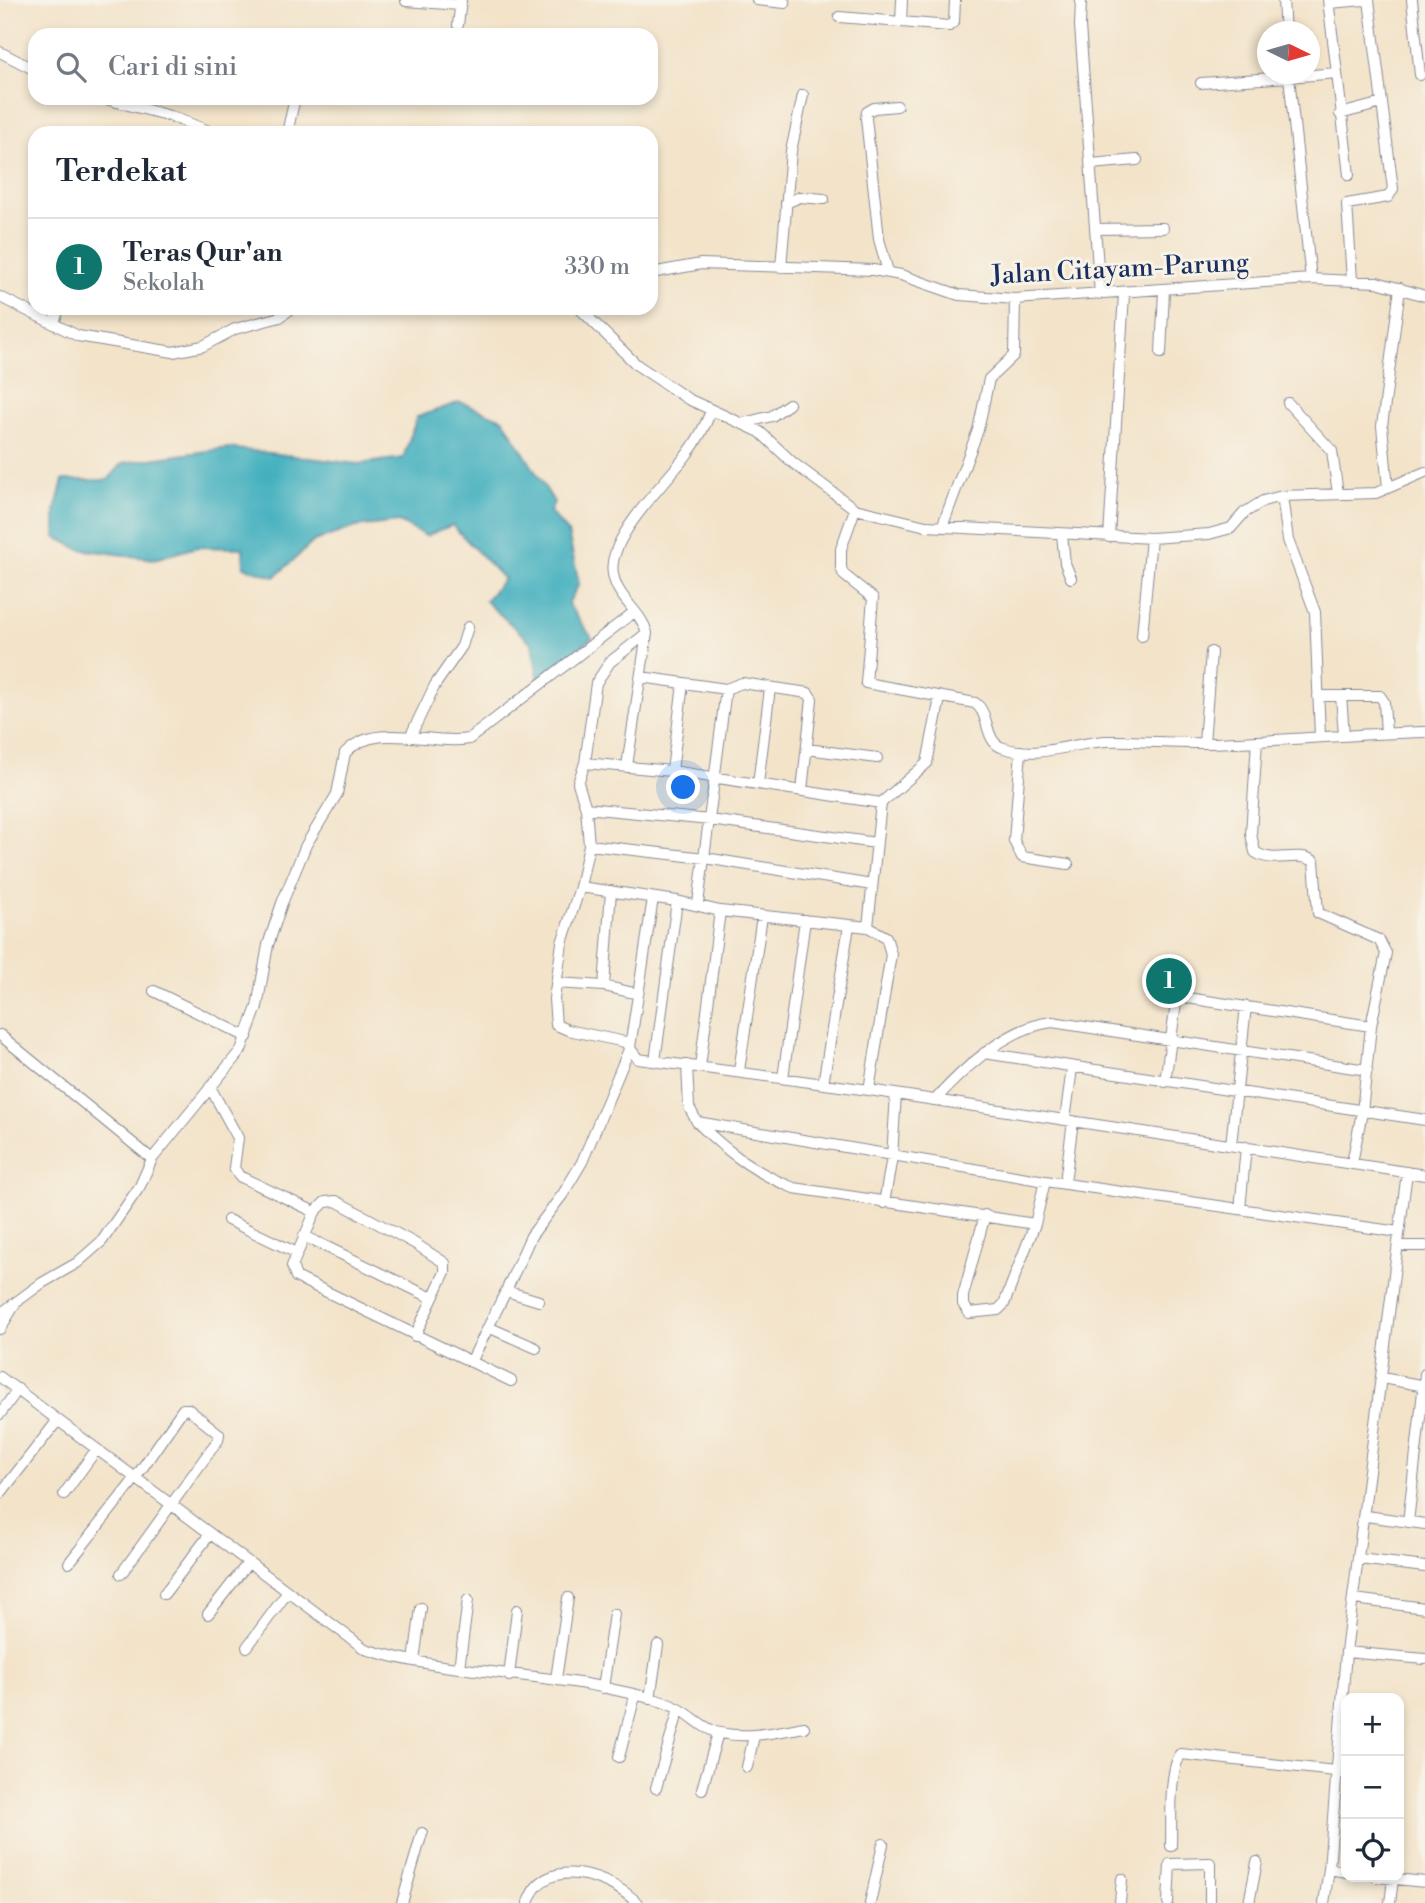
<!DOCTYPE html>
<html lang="id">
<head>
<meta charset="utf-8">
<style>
  :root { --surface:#fff; --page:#f2f2f3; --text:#1f2937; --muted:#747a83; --line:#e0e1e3; --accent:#0f766e }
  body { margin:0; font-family:"Libre Bodoni",serif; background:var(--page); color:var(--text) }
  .controls { position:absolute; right:21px; bottom:21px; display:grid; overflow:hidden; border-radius:14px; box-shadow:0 4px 10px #0003 }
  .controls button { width:63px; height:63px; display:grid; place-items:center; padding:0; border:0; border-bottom:2px solid var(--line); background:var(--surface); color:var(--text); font:35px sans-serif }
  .compass { position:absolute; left:1257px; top:21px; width:63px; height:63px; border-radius:50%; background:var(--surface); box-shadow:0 4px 10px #0003; rotate:95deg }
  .you { position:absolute; left:684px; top:788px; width:24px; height:24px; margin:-18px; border:5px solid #fff; border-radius:50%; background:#1a73e8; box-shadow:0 0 0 10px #1a73e833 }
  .badge { display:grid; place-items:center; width:46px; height:46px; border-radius:50%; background:var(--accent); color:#fff; font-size:23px; font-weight:700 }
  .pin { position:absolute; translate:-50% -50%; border:4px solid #fff; box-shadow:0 2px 7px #0006 }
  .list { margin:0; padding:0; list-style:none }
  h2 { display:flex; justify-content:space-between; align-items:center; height:91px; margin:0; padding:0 28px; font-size:30px }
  h2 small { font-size:23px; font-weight:400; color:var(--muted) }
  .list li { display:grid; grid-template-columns:46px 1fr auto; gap:21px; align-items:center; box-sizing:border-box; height:98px; padding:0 28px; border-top:2px solid var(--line) }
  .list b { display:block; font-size:26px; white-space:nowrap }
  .list p { margin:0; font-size:23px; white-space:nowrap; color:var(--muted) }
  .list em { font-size:23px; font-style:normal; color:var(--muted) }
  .icon { flex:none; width:38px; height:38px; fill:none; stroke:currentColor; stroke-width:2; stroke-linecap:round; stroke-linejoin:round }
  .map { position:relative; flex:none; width:1425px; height:1903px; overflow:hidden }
  .search { position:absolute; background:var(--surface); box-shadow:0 4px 10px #0003; left:28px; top:28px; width:630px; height:77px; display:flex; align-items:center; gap:18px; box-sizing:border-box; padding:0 24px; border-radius:21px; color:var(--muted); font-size:26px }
  .panel { position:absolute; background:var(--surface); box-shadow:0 4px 10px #0003; left:28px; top:126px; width:630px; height:189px; border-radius:21px }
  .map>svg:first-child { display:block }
</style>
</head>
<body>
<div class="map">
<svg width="1425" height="1903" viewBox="0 0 1425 1903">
  <rect width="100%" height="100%" fill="#f7f3e8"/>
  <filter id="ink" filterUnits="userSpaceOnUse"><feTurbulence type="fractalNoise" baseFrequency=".0143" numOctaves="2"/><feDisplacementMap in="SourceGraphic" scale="14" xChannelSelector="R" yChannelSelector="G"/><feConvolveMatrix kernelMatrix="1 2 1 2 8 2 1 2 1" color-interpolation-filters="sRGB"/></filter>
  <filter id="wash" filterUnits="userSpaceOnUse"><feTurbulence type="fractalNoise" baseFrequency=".00686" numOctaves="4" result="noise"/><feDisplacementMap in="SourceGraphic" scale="28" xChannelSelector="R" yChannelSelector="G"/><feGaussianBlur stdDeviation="1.57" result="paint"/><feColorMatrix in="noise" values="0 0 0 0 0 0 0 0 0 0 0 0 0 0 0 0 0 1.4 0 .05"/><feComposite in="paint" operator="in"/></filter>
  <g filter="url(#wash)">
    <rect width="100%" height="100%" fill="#f3e3c9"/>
    <path fill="#41afbe" stroke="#2e6f8e" stroke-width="2" d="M460 402 503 419 554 502 550 512 568 533 579 583 568 604 592 638 539 681 532 643 485 601 504 579 452 525 426 536 399 522 356 527 314 541 275 577 244 567 243 548 197 547 154 559 79 549 55 537V511L63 480H108L123 463 228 448 358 464 403 458 417 417Z"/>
  </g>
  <g filter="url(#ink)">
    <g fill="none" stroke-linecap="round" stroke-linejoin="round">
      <defs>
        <path id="minor" d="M757 0 785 3
          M902 0 901 22 949 26 954 22 955 0
          M1081 0 1080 26 1100 294
          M1283 0 1285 32
          M1412 0 1420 75
          M406 1 460 5
          M1329 3 1365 0
          M839 17 901 22
          M458 25 461 1
          M0 52 35 70
          M1337 73 1349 175
          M1201 83 1289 77 1288 74
          M102 98 170 116 214 133
          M1340 114 1382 103 1369 0
          M287 133 295 98
          M1091 164 1137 160
          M786 203 800 197 824 199
          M1096 229 1163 228
          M781 267 791 151 803 95
          M888 272 879 239 866 118 867 112 874 108 897 106
          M651 273 701 264 873 270 901 275 959 295 1015 299 1311 279 1377 282 1425 296
          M1311 279 1289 77 1337 73 1328 0
          M1352 280 1347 204 1388 197 1393 189 1382 103
          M0 297 78 336 173 352 203 346 235 329 280 317 292 308
          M579 308 637 365 688 399 760 432 792 462 855 509 926 526 1151 538 1209 534 1231 528 1244 513 1263 501 1282 496 1376 493 1425 472
          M54 323 59 308
          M1161 353 1164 291
          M1288 403 1332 451 1338 494
          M711 411C705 426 698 440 688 453 668 481 606 538 613 574 617 599 642 612 647 633L610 662 596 683 585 763 578 783 586 808 589 845 580 887 562 943 554 999 556 1025 568 1030 625 1042 638 1059 869 1090 1425 1175
          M743 423 772 416 789 404
          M1388 488 1382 426 1400 288
          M1282 496 1288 540 1315 612 1320 736
          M855 509 841 549V568L844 575 873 598 866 683 975 703C990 713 984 740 1001 747 1036 760 1072 743 1106 741 1140 740 1174 744 1207 743 1280 741 1352 734 1425 732
          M942 527 978 430 989 379 1014 355 1015 299
          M1062 535 1065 563 1071 578
          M1109 537 1124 294
          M1142 636 1151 538
          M641 677 726 689 742 683 808 693 812 699 802 790
          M1318 696H1380L1384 702 1386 733
          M1341 696 1344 735
          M411 735 435 685 462 646 468 627
          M1257 741 1251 834 1255 852C1274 865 1295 850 1314 861L1318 913 1379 940 1386 953 1371 1026 1362 1112 1352 1163
          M1204 743 1211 652
          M807 749 877 758
          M1021 751 1014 841 1022 857 1068 864
          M585 763 672 771 881 803
          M627 766 647 633
          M672 771 683 684
          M758 784 770 688
          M586 808 710 820 876 843
          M589 845 705 858 872 885
          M580 887 677 901
          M698 904 726 689
          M868 927 881 803 927 763 940 698
          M556 983 604 986 638 994
          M604 986 611 891
          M154 991 247 1037
          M0 1035 152 1159
          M984 1053 1425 1120
          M655 1061 677 901 720 911 868 927 886 937 891 954 869 1090
          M687 1065 689 1107 697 1122 1045 1181 1399 1232
          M700 1067 720 911
          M739 1071 762 916
          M783 1078 805 920
          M1165 1082 1176 1003 1181 997 1371 1026
          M823 1084 849 926
          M210 1087 238 1138 234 1168 239 1176 315 1212 292 1266 296 1277 511 1381
          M935 1100C964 1068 1007 1027 1052 1022L1367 1070
          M1065 1120 1072 1068
          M697 1122C726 1151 755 1173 794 1188L1035 1224
          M1231 1145 1246 1006
          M1407 1172 1346 1652 1425 1659
          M1065 1182 1073 1121
          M884 1203 892 1157 896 1094
          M1240 1209 1246 1147
          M315 1212 325 1202 336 1201 414 1243 445 1263V1272L415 1336
          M985 1215 963 1296V1304L969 1313 998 1310 1004 1304 1035 1224 1045 1181
          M228 1220 297 1253
          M304 1236 432 1298
          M1398 1246H1425
          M506 1291 531 1236 563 1194 582 1162 630 1047 653 898
          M0 1314 42 1283 77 1263 102 1241 140 1186 152 1159 241 1050 257 1007 268 945 282 903 306 845 337 794 345 753C376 720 431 746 469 739L633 613
          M488 1327 536 1348
          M0 1329 17 1301
          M471 1362 506 1291 539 1301
          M0 1377 365 1649C442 1673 523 1671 602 1687 626 1693 656 1697 679 1709 693 1716 704 1730 720 1733 748 1739 776 1732 804 1727
          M1382 1378 1425 1386
          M0 1414 18 1389
          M0 1494 58 1420
          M64 1494 96 1450
          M1366 1516 1425 1524
          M1408 1522 1425 1374
          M1359 1559 1425 1567
          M69 1563 134 1480 183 1409H188L219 1434 218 1440 121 1574
          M164 1594 210 1534
          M1354 1599 1425 1608
          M208 1614 248 1563
          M247 1647 287 1593
          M414 1661 421 1608
          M459 1668 468 1600
          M509 1676 517 1610
          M556 1679 568 1598
          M603 1688 614 1614
          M650 1699 658 1645
          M619 1757 635 1696
          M747 1767 754 1736
          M656 1788 679 1709
          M702 1789 718 1733
          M1171 1846C1172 1824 1168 1771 1181 1754L1335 1771
          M1329 1869 1346 1652
          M1376 1877 1425 1882
          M402 1903 422 1833
          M528 1903C543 1853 612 1876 637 1903
          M870 1903 883 1844
          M1120 1903 1122 1879
          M1168 1903 1170 1864 1210 1863V1903
          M1249 1903 1257 1862
          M1324 1903 1329 1869 1346 1872
          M1390 1903 1393 1879"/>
      </defs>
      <use href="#minor" stroke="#878994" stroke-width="12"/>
      <use href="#minor" stroke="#fff" stroke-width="10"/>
    </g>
  </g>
  <g text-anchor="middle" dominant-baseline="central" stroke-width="6" stroke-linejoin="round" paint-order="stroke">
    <g font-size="26" fill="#1b2f5e" stroke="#f7f3e8">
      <text transform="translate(1120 269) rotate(-3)">Jalan Citayam-Parung</text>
    </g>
  </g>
</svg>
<div class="controls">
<button>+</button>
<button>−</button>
<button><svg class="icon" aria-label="locate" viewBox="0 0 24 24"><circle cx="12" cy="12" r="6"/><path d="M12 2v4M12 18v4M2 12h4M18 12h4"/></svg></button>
</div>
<svg class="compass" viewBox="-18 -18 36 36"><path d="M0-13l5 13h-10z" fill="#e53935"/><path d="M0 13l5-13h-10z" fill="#747a83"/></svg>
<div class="you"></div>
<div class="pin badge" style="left:1169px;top:981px">1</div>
<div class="search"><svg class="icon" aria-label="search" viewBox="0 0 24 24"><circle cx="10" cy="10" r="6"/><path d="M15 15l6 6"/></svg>Cari di sini</div>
<section class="panel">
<h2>Terdekat<small></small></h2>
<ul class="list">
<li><span class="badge">1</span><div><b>Teras Qur'an</b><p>Sekolah</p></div><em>330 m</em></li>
</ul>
</section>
</div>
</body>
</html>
